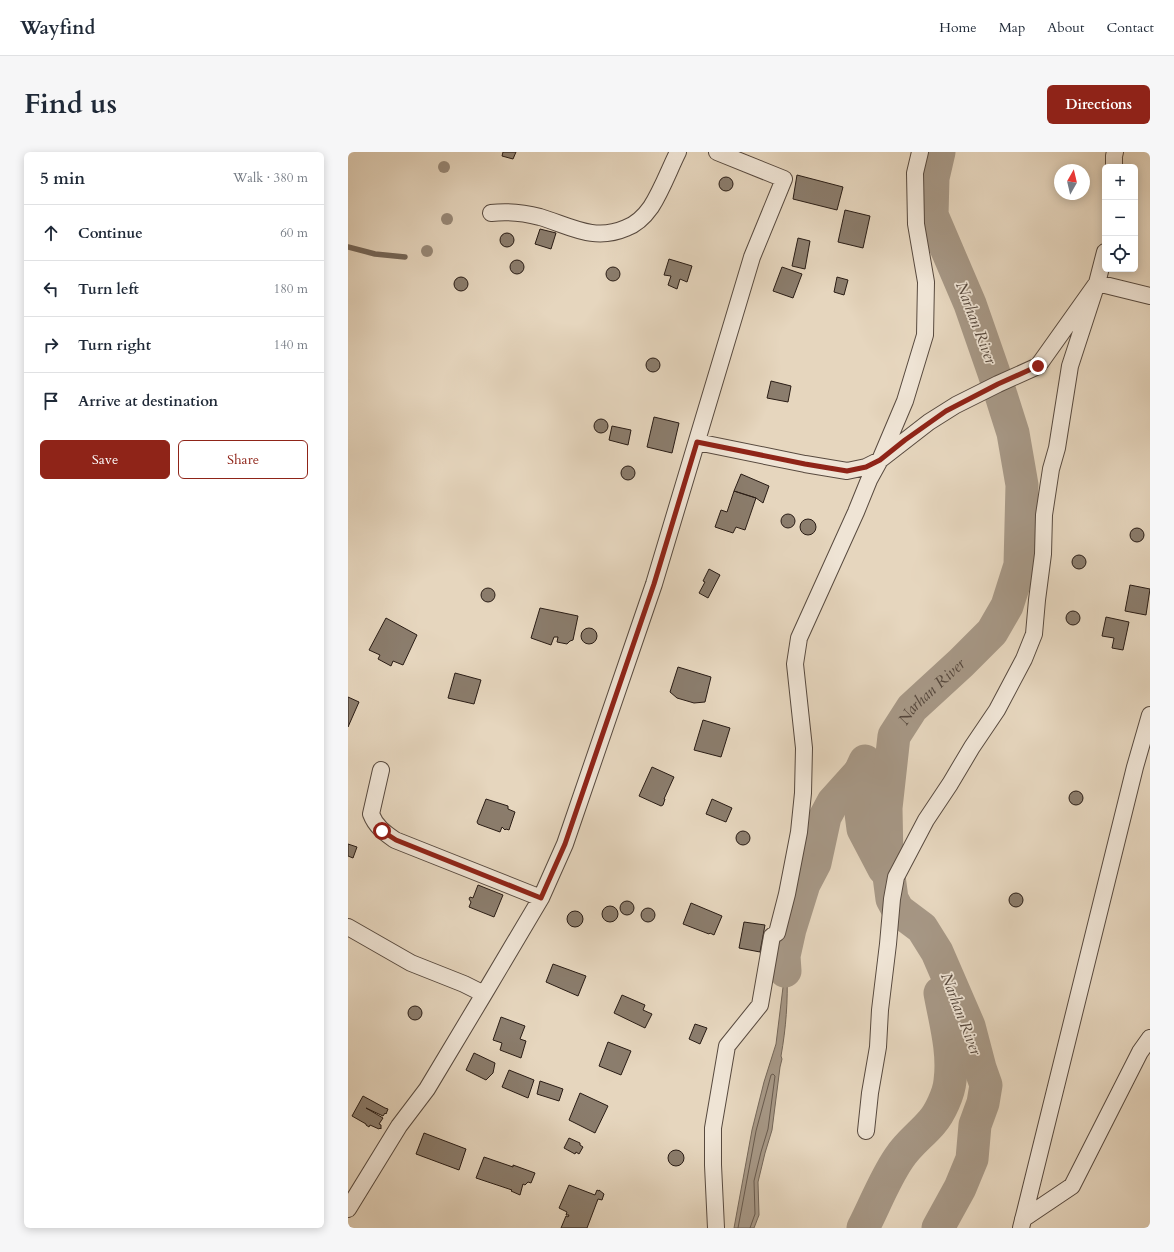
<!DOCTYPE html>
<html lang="en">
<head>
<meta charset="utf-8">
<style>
  :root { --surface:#fff; --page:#f6f6f7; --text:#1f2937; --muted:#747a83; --line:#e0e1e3; --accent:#8f2418 }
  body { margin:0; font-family:Cardo,serif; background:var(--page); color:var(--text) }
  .controls { position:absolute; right:12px; top:12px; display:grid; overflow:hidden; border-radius:6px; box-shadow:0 2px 10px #0003 }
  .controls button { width:36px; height:36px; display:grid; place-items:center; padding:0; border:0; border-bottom:1px solid var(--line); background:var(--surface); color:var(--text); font:20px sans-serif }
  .compass { position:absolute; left:706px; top:12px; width:36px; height:36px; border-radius:50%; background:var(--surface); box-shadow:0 2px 10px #0003; rotate:8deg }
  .stop { position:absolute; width:12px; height:12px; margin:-9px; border:3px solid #8f2418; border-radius:50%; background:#fff }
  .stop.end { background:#8f2418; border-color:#fff; box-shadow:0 1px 4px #0008 }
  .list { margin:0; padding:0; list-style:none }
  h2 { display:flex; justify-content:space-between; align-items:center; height:52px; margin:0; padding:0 16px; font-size:17px }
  h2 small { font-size:13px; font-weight:400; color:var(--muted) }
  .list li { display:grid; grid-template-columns:26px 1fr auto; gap:12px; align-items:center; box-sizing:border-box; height:56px; padding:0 16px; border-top:1px solid var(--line) }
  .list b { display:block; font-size:15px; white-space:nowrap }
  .list em { font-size:13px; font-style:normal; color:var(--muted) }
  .actions { display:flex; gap:8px; padding:12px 16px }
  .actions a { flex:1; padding:9px 0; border:1px solid var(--accent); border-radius:6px; text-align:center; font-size:14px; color:var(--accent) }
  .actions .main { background:var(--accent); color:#fff }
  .icon { flex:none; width:22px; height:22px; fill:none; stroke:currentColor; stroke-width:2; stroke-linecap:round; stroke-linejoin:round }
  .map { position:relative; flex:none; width:802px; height:1076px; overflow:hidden; border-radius:6px }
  header { display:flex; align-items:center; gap:24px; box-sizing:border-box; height:56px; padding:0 20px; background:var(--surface); border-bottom:1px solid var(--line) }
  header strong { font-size:19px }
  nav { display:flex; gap:22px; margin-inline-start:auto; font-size:14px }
  .intro { display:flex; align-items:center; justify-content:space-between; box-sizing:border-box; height:96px; padding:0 24px }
  h1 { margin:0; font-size:28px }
  .button { padding:10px 18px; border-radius:6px; background:var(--accent); color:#fff; font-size:14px; font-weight:700 }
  main { display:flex; gap:24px; padding:0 24px }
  aside { flex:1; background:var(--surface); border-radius:6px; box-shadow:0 2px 10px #0003 }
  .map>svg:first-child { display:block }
</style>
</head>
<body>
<header>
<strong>Wayfind</strong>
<nav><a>Home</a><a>Map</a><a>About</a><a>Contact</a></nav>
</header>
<div class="intro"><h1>Find us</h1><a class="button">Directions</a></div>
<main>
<aside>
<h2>5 min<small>Walk · 380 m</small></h2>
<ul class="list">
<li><svg class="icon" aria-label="ahead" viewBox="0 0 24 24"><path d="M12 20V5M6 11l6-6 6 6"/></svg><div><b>Continue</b></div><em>60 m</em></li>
<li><svg class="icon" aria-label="left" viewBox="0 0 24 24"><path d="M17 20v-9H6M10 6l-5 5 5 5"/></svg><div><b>Turn left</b></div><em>180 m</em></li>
<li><svg class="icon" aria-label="right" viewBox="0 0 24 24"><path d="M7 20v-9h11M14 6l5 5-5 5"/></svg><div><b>Turn right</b></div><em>140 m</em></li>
<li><svg class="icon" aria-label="arrive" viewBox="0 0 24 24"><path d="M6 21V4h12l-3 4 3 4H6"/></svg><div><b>Arrive at destination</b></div></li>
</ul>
<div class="actions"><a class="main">Save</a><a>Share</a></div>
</aside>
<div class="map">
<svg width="802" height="1076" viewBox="0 0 802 1076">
  <rect width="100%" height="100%" fill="#e6d6be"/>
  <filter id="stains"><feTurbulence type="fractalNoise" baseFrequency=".005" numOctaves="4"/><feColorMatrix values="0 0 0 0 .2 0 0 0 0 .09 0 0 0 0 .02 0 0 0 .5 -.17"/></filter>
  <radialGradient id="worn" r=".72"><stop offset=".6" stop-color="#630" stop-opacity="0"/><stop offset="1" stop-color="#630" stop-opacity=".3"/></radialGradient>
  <path fill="#a69785" stroke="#746658" d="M437 819 439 821C440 849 438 876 433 904L434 907 432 915 424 978 417 1001 410 1030 411 1063 406 1076H386L404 978 416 930 428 892Z"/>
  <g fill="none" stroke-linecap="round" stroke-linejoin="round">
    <path stroke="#685a4d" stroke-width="1" d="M390 1076 408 979 423 923 425 922 427 924 420 977 413 1000 406 1029 407 1062 402 1076"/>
    <path stroke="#746658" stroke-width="5.5" d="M0 95 27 102 57 105"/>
    <g stroke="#a69785" stroke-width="33">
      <path d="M517 609 512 620 510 638 515 677 536 717"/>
      <path d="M437 819 436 804 442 777 456 732 467 711 477 665 485 650 512 620"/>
      <path d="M515 1076C527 1053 536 1028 551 1006 561 991 573 983 584 970 592 961 601 941 602 929 606 900 597 869 592 841"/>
      <path id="s1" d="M590 1076 612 1036 624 1007 627 973 635 951 638 933 632 916 621 874 589 800 574 776 550 758 544 747 539 709 538 656 546 584 564 556 613 511 644 480 659 454 672 413 674 333 665 281 646 221 622 152 584 63 585 26 591 0"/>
    </g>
  </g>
  <path fill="#8b7d6d" stroke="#291c15" d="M155 0H168L165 7 154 4Z
    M449 23 495 35 489 58 445 47Z
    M371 32a7 7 0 1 1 14 0a7 7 0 1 1-14 0Z
    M497 58 522 64 515 96 490 90Z
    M192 77 208 81 203 97 187 92Z
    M152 88a7 7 0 1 1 14 0a7 7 0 1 1-14 0Z
    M450 86 462 89 457 117 444 114Z
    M321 107 344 114 339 130 332 127 329 137 320 133 323 124 316 123Z
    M162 115a7 7 0 1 1 14 0a7 7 0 1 1-14 0Z
    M258 122a7 7 0 1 1 14 0a7 7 0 1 1-14 0Z
    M434 115 454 122 445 146 425 139Z
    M106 132a7 7 0 1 1 14 0a7 7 0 1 1-14 0Z
    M489 125 500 128 496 143 486 140Z
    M298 213a7 7 0 1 1 14 0a7 7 0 1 1-14 0Z
    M423 229 443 234 440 250 419 246Z
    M306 265 331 271 324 301 299 295Z
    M246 274a7 7 0 1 1 14 0a7 7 0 1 1-14 0Z
    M264 274 283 278 280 293 261 288Z
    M273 321a7 7 0 1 1 14 0a7 7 0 1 1-14 0Z
    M393 322 421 334 415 351 408 346 386 339Z
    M386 339 408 346 397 378 388 375 385 381 367 375 373 358 379 360Z
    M433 369a7 7 0 1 1 14 0a7 7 0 1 1-14 0Z
    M452 375a8 8 0 1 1 16 0a8 8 0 1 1-16 0Z
    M782 383a7 7 0 1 1 14 0a7 7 0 1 1-14 0Z
    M724 410a7 7 0 1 1 14 0a7 7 0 1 1-14 0Z
    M361 417 372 423 360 446 351 441 357 430 355 429Z
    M782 433 802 437 798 463 777 459Z
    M133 443a7 7 0 1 1 14 0a7 7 0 1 1-14 0Z
    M192 456 230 464 225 488 222 489 219 492 209 490 210 485H206L203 493 183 486Z
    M718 466a7 7 0 1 1 14 0a7 7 0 1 1-14 0Z
    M758 465 781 470 775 498 764 496 766 486 754 484Z
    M38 466 69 483 55 513 45 509 43 514 30 507 32 503 21 498Z
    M233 484a8 8 0 1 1 16 0a8 8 0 1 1-16 0Z
    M330 515 363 525 357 550 346 551 329 546 322 540Z
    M107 521 133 528 126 552 100 546Z
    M0 545 11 550 0 575Z
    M355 568 382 576 373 605 346 598Z
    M304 615 326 625 316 647H317L315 653 313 654 291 644Z
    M721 646a7 7 0 1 1 14 0a7 7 0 1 1-14 0Z
    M138 647 160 654V657L167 660 161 678 158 677 157 678 154 675 152 680 130 672 129 670Z
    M364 647 384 656 378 670 358 662Z
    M388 686a7 7 0 1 1 14 0a7 7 0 1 1-14 0Z
    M0 692 9 695 5 706 0 704Z
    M130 733 155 743 146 765 121 755 123 750 121 747 122 745 125 746Z
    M661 748a7 7 0 1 1 14 0a7 7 0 1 1-14 0Z
    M272 756a7 7 0 1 1 14 0a7 7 0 1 1-14 0Z
    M343 751 374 764 366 783 362 781 361 782 335 772Z
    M254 762a8 8 0 1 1 16 0a8 8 0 1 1-16 0Z
    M293 763a7 7 0 1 1 14 0a7 7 0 1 1-14 0Z
    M219 767a8 8 0 1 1 16 0a8 8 0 1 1-16 0Z
    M396 770 417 773 412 800 391 796Z
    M205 812 238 824 230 844 198 830Z
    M274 843 297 853 295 858 304 862 297 876 266 861Z
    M60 861a7 7 0 1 1 14 0a7 7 0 1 1-14 0Z
    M153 865 177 874 172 887 178 889 173 906 152 898 154 891 145 888Z
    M347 872 359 876 352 892 341 887Z
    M260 890 283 899 273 923 251 914Z
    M126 901 147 911 145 921 138 928 118 918Z
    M161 918 186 928 180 946 154 935Z
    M192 929 215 937 211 949 189 942Z
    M232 941 260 954 247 981 221 968Z
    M15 944 37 956 40 957 38 962 37 961 35 964 18 956 35 966 31 972 33 973V977L32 976 31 977 22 973 21 975 18 973V972L4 964Z
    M76 981 118 997 111 1018 68 1002Z
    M221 986 232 991V993L235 995 231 1002 228 1000 227 1002 216 996Z
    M320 1006a8 8 0 1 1 16 0a8 8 0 1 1-16 0Z
    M136 1005 165 1015V1013L187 1021 183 1031 180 1030 177 1033 175 1032 172 1043 163 1039 164 1038 128 1026Z
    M221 1033 247 1043 249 1038 251 1039V1038L256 1042 254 1048 250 1047 239 1076H213L218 1064 220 1065 221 1063H218L219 1060 211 1056Z"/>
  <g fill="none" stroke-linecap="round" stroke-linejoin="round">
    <defs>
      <path id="minor" d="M766 15V4L767 0
        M143 61C159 59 177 61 192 65 222 74 246 90 278 76 289 72 296 65 303 55 314 38 321 18 330 0
        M349 290 457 312 499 319 518 315 532 308 557 249 577 183 578 130 568 72 567 21 572 0
        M33 618 23 662C28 675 37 681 47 688L193 746
        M0 775 63 811 116 832 136 842
        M518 979 522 941 530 895 532 858 540 792 544 747 548 725 578 668 602 632 624 595 649 558 676 507 686 482 689 448 695 402 696 363 703 317 709 296 722 214 749 131 802 144
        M0 1057 51 974 79 937 136 842 193 746 217 692 306 432 404 105 436 27 369 0
        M675 1067 724 1034 792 900 802 886
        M368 1076 365 1013V976L379 894 412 853 424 784 429 781 439 742 451 680 455 641 456 596 447 512 451 486 508 360 521 328 532 308 581 270 608 253 650 232 690 214 749 131 757 100
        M673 1076 787 615 802 563"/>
    </defs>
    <use href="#minor" stroke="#584a3f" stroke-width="18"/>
    <use href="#minor" stroke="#efe4d5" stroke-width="16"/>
  </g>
  <g fill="#988978">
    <circle cx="96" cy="15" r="6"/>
    <circle cx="99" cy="67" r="6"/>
    <circle cx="79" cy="99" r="6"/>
  </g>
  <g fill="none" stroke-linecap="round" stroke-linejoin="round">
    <path stroke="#8f2418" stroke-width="5" d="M34 679 48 688 193 746 217 692 306 432 349 290 457 312 499 319 518 315 532 308 557 288 598 259 650 232 690 214"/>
  </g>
  <g text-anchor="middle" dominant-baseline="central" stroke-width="3.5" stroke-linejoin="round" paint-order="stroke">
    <g font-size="16" font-style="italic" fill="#55473c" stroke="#efe4d5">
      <text transform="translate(628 171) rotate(69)">Narhan River</text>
      <text stroke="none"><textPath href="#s1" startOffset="588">Narhan River</textPath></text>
      <text transform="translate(613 862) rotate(69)">Narhan River</text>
    </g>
  </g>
  <rect width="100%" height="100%" filter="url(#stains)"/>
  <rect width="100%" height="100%" fill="url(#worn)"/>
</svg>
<div class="controls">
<button>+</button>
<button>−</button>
<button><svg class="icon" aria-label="locate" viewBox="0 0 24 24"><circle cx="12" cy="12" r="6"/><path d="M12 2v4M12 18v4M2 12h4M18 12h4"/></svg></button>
</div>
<svg class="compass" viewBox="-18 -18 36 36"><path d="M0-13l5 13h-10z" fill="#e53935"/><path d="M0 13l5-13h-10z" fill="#747a83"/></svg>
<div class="stop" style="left:34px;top:679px"></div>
<div class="stop end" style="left:690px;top:214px"></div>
</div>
</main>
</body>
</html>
